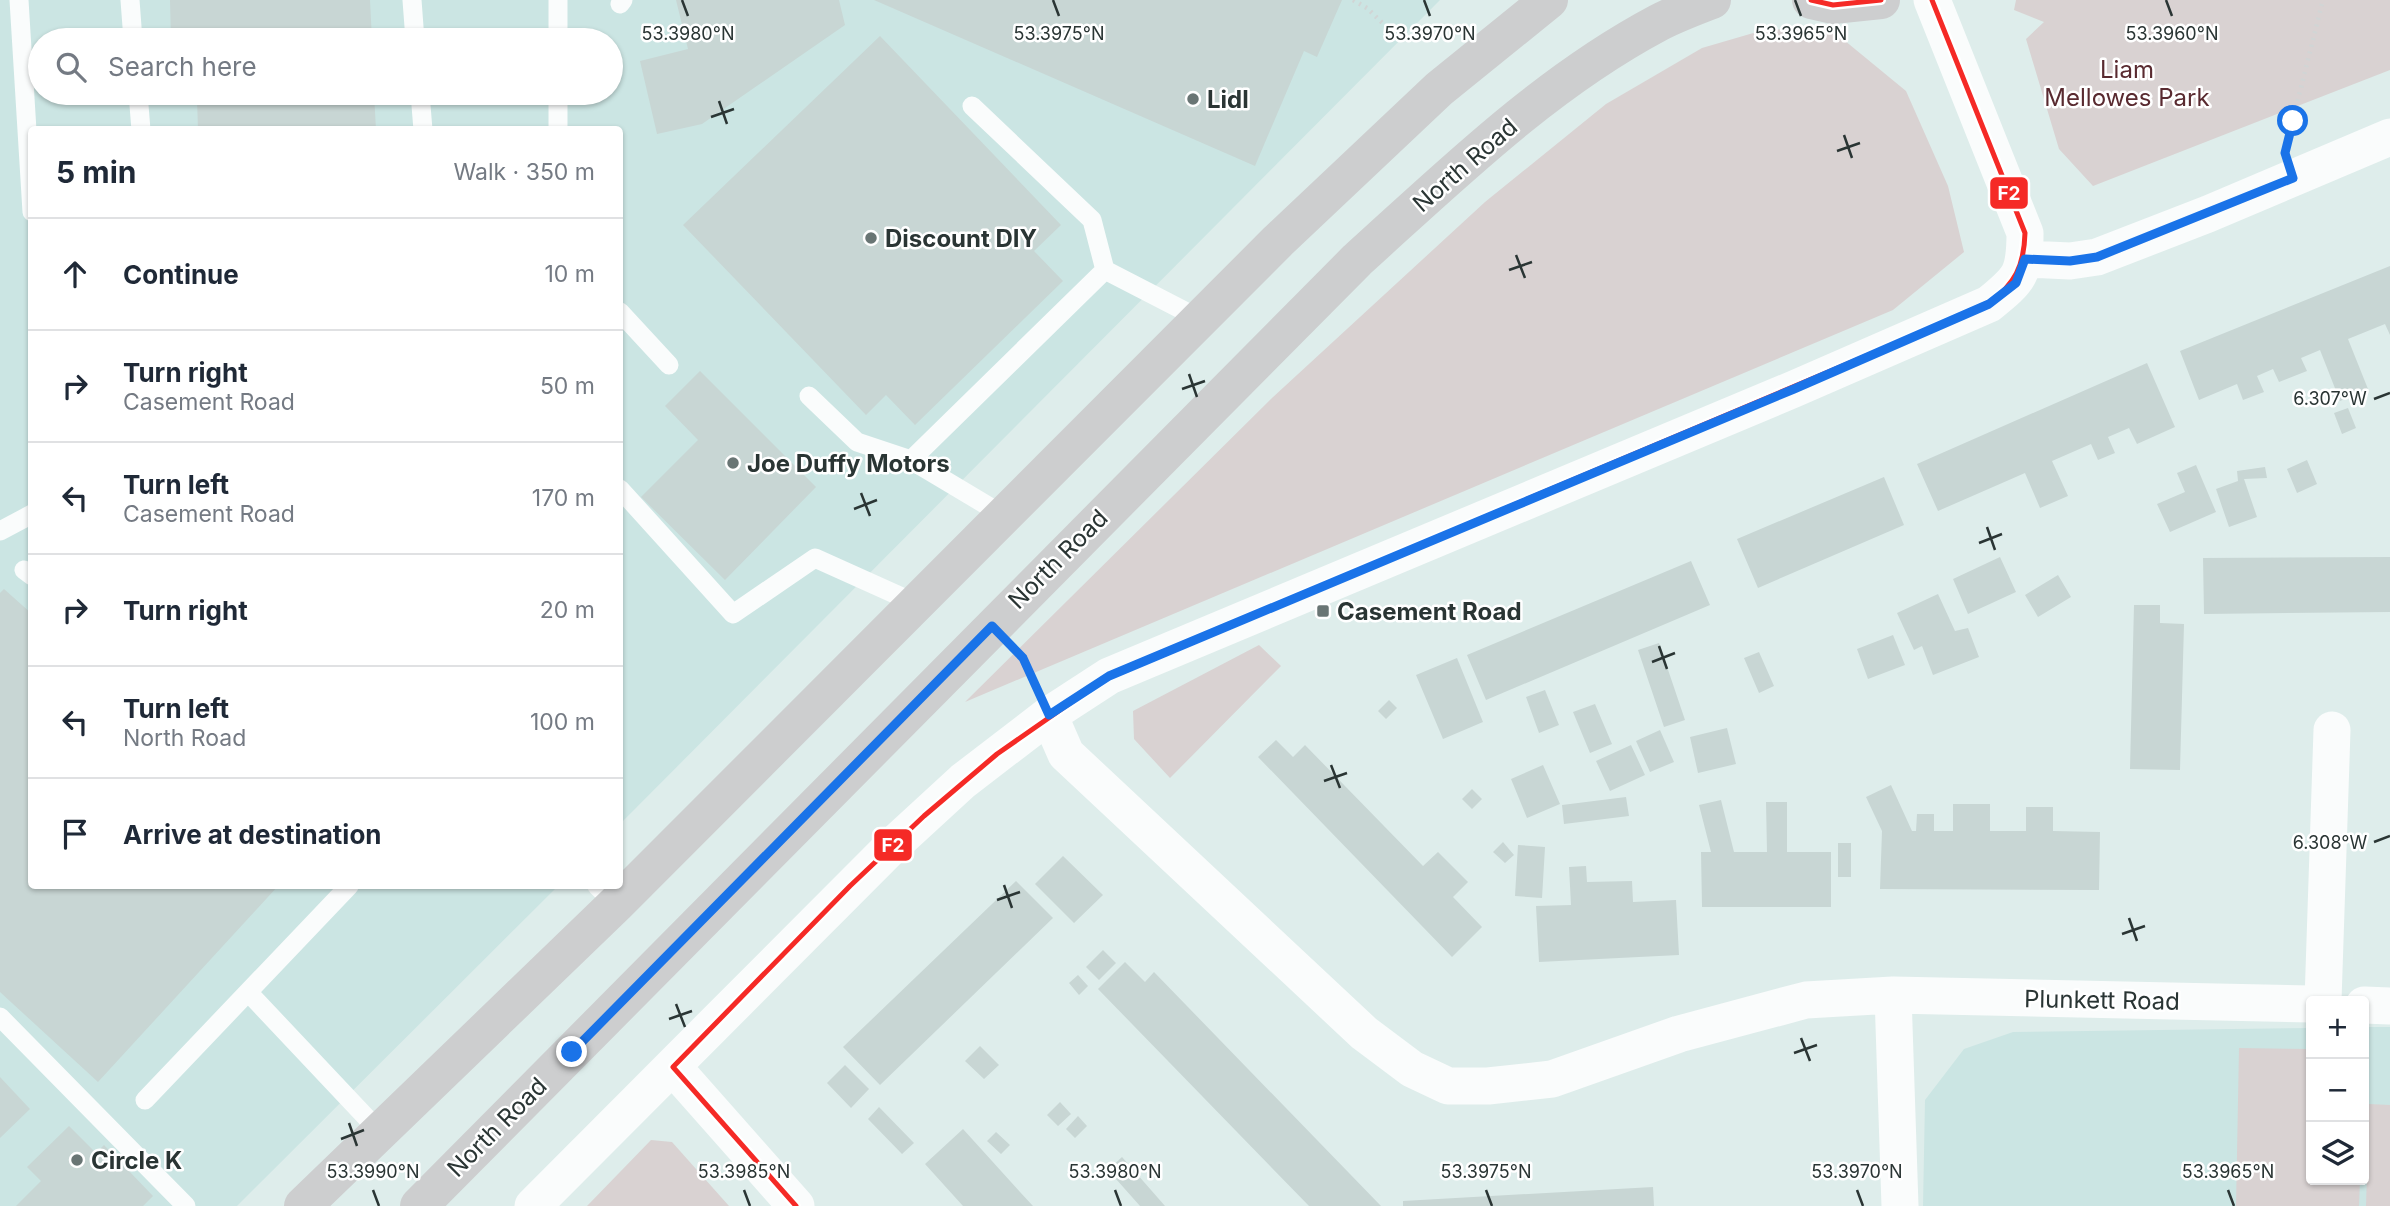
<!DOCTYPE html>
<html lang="en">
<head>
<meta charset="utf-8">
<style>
  :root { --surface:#fff; --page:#f2f2f3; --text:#1f2937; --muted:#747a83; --line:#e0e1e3 }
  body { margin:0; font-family:Inter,sans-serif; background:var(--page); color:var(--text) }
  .controls { position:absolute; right:21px; bottom:21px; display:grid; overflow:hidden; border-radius:7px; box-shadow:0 2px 5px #0004 }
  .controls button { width:63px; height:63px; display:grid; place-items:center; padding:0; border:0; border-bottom:2px solid var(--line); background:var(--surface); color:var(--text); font:35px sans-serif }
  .stop { position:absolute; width:21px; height:21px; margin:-16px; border:5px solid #1a73e8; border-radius:50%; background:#fff }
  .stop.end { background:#1a73e8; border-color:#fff; box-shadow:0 2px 7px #0008 }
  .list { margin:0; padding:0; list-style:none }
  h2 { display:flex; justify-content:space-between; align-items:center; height:91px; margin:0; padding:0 28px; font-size:30px }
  h2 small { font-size:23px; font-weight:400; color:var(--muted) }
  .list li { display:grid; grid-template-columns:46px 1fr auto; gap:21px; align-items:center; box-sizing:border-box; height:112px; padding:0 28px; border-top:2px solid var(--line) }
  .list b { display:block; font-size:26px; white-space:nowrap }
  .list p { margin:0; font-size:23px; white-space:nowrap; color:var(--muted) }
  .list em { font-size:23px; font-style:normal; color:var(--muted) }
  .icon { flex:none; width:38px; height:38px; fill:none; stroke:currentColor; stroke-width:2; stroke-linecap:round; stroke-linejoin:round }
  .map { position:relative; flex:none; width:2390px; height:1206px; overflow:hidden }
  .search { position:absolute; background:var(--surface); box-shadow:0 2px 5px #0004; left:28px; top:28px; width:595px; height:77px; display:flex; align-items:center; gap:18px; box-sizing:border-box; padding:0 24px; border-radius:38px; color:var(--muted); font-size:26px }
  .panel { position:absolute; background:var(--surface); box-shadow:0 2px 5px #0004; left:28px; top:126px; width:595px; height:763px; border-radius:7px }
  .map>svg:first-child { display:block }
</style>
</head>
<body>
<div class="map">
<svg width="2390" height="1206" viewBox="0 0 2390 1206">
  <rect width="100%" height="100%" fill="#deedeb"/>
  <path fill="#cbe5e3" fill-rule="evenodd" d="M0 0H1440L620 824V130H32V886H558L237 1206H0ZM40 40H611V93H40Z
    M2364 1027H2390V1206H1923L1925 1100 1964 1049 2013 1032 2311 1028V1180H2364Z"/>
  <path fill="#d9d2d2" d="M2016 0H2390V70L2093 186 2059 149 2026 39 2044 22 2014 10Z
    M1767 29 1833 31 1906 91 1948 186 1964 252 1893 310 965 702 1272 398 1485 202 1606 104 1702 48Z
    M1259 645 1281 666 1170 778 1134 739 1133 711Z
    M2239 1048 2311 1049V1180H2360L2359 1206H2236Z
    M2369 1104 2390 1105V1206H2366Z
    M651 1140 672 1142 729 1206H587Z"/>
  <path fill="#c8d6d4" d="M170 0H370L372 40H171Z
    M676 0H839L845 25 702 124 657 134 640 61 688 49Z
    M874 0H1342L1317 57 1304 51 1255 166Z
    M880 36 1061 225 1034 251 1063 281 915 425 886 395 866 415 683 225Z
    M174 93H374L376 130H198L197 98 174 99Z
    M2390 266V335L2385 324 2348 339 2368 389 2340 401 2320 350 2301 358 2307 371 2279 382 2273 369 2257 376 2264 392 2243 400 2237 384 2199 400 2180 351Z
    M2147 363 2175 427 2137 444 2129 428 2108 437 2115 453 2098 460 2091 444 2052 461 2068 496 2040 508 2025 473 1938 511 1917 464Z
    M700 371 816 487 725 580 641 497 698 440 665 406Z
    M2348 408 2356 428 2342 434 2334 413Z
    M2307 460 2317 484 2297 493 2287 469Z
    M2196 465 2216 512 2170 532 2157 504 2185 492 2177 473Z
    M2265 467 2267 478 2244 479 2257 517 2229 527 2216 489 2238 481 2237 471Z
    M1884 477 1904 525 1758 588 1737 539Z
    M2000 557 2016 592 1968 614 1953 579Z
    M2390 557V612L2204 614 2203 558Z
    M1691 561 1710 605 1486 700 1467 655Z
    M2058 575 2071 597 2038 617 2025 595Z
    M4 589 32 614V886H278L98 1082 0 992V593Z
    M1938 594 1955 631 1968 628 1979 657 1933 675 1922 646 1914 650 1897 613Z
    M2134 605H2160V623L2184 624 2180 770 2130 769Z
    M1893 635 1905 665 1868 679 1857 649Z
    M1659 643 1685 720 1664 727 1638 650Z
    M1759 652 1774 686 1759 693 1744 658Z
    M1457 658 1483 722 1443 739 1416 675Z
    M1545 690 1559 725 1539 733 1526 697Z
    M1389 700 1397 708 1386 719 1378 711Z
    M1595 704 1612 744 1590 753 1573 712Z
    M1727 728 1736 764 1698 773 1690 737Z
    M1660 730 1674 762 1650 772 1636 741Z
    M1276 740 1293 757 1305 745 1423 866 1438 852 1468 882 1453 897 1482 927 1452 957 1258 757Z
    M1631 745 1645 775 1610 791 1596 761Z
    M1543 765 1560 804 1527 818 1511 779Z
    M1891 785 1912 831H1916L1917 814H1934V831H1953V804H1990V831H2026V807H2053V831L2100 832 2099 890 1880 889 1882 831 1866 797Z
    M1472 789 1482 799 1472 809 1462 799Z
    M1626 797 1629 816 1564 824 1562 805Z
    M1721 800 1734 852H1767L1766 802H1787V852H1831V907H1702L1701 852H1711L1699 805Z
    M1503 842 1514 855 1505 863 1493 852Z
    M1838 843H1851V877H1838Z
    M1518 845 1545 847 1542 898 1515 896Z
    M1063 856 1103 895 1074 923 1035 884Z
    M1586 866 1587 882 1632 881 1633 902 1676 900 1679 955 1539 962 1536 906 1571 905 1569 867Z
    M1016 881 1053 918 880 1085 843 1047Z
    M1103 950 1116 963 1099 980 1086 967Z
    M1125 962 1145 982 1154 972 1381 1206H1309L1098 989Z
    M1078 975 1088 986 1079 995 1069 983Z
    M980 1046 999 1065 984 1079 965 1061Z
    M845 1065 869 1089 851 1108 827 1083Z
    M0 1077 30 1109 0 1138Z
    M1060 1102 1071 1114 1058 1126 1047 1115Z
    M879 1107 914 1143 902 1154 868 1119Z
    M1078 1116 1087 1126 1075 1138 1066 1129Z
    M69 1126 96 1153 104 1145 153 1196 143 1206H16L41 1181 27 1167Z
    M963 1129 1020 1192 1033 1206H963L925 1164Z
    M996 1132 1010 1145 1001 1154 987 1141Z
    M1122 1157 1151 1190 1165 1206H1140L1108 1170Z
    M1653 1187 1654 1206H1403V1201Z"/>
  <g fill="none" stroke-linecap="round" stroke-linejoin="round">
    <path stroke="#d1d5d5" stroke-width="4.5" stroke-dasharray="2 5" stroke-linecap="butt" d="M1353 0 1367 8 1399 39
      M2289 135 2323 0
      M1021 656 1033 679"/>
    <path stroke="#fafcfc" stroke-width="19" d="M19 0 32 212
      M130 0 133 40
      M412 0 415 40
      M558 0V40
      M620 4 623 0
      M138 93 141 130
      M420 93 423 130
      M558 93V130
      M972 106 1092 220 1105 270
      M620 312 669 365
      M809 396 857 442 911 460 1003 515
      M911 460 1105 270 1200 319
      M620 489 733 614 815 558 915 603
      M0 531 32 514
      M24 570 32 576
      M597 886 616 904
      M248 992 380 1132
      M0 1017 186 1206
      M145 1100 349 886"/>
    <path stroke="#fafcfc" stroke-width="37" d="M2025 259 2070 261 2097 257 2208 214 2390 137
      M1049 715 1066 754 1364 1033 1412 1069 1448 1086H1488L1552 1079 1679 1034 1806 1000 1893 995 2311 1004
      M1893 995 1900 1206
      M2323 1001 2332 730
      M2364 1005 2390 1006
      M673 1067 796 1206
      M533 1206 889 849 963 781 1049 715 1109 676 1794 389 1989 304C2020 279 2025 274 2025 233L1932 0"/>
    <path stroke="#cdcecf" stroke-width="38" d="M1811 0 1833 5 1881 0
      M303 1206 616 904 1278 241 1439 89 1549 0
      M419 1206 1357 260C1451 175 1545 83 1658 23 1675 14 1694 7 1712 0"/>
    <defs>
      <path id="bus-1" d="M1811 0 1833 5 1881 0
        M673 1067 850 886 924 816 997 754 1109 676 1989 304C2015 283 2024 267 2025 233L1932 0
        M673 1067 796 1206"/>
    </defs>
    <use href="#bus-1" stroke="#fff" stroke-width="10"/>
    <use href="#bus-1" stroke="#f52a26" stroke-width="5"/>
  </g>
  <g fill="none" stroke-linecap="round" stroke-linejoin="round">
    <path stroke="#1a73e8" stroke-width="9" d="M572 1052 992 626 1023 658 1049 715 1109 676 1794 389 1989 304 2016 283 2025 259 2070 261 2097 257 2293 178 2285 153 2293 121"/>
  </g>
  <path fill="none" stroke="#2a3534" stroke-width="2.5" d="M682 0 688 16M1053 0 1059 16M1424 0 1430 16M1795 0 1801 16M2166 0 2172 16M719 101 727 124M711 117 734 109M1844 135 1852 158M1837 151 1860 143M1516 255 1525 278M1509 270 1532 262M1189 374 1197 397M1182 389 1205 381M2374 399 2390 393M861 493 870 516M854 509 877 500M1987 527 1995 550M1979 543 2002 534M1659 646 1667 669M1652 662 1675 653M1331 765 1340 788M1324 781 1347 773M2374 842 2390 836M1004 885 1012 908M997 900 1020 892M2129 918 2137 941M2122 934 2145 926M676 1004 685 1027M669 1019 692 1011M1801 1038 1810 1061M1794 1053 1817 1045M349 1123 357 1146M341 1139 364 1130M373 1190 379 1206M744 1190 750 1206M1115 1190 1121 1206M1486 1190 1492 1206M1857 1190 1863 1206M2228 1190 2234 1206"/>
  <g fill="#697574" stroke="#fff" stroke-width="2.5">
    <circle cx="1193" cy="99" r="7"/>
    <circle cx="871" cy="238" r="7"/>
    <circle cx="733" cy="463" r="7"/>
    <rect x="1316" y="604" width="14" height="14" rx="3.5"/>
    <circle cx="77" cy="1160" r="7"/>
  </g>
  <g text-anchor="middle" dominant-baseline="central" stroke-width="5" stroke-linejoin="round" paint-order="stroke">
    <g font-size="24" fill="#592a30" stroke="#fff">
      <text x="2127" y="69">Liam<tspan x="2127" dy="28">Mellowes Park</tspan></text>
    </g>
    <g font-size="24" font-weight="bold" fill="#2a3534" stroke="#fff" text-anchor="start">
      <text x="1207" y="99">Lidl</text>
      <text x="885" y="238">Discount DIY</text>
      <text x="747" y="463">Joe Duffy Motors</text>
      <text x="1337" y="611">Casement Road</text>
      <text x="91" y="1160">Circle K</text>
    </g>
    <g font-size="24" fill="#2a3534" stroke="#fff">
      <text transform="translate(1465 165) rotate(-41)">North Road</text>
      <text transform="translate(1058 559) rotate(-45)">North Road</text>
      <text transform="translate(2102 1000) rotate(1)">Plunkett Road</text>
      <text transform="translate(497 1127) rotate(-45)">North Road</text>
    </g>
  </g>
  <g font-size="18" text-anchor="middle" fill="#2a3534" stroke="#fff" stroke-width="5" stroke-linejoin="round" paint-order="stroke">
    <text x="2172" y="40">53.3960°N</text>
    <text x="688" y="40">53.3980°N</text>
    <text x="1059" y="40">53.3975°N</text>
    <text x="1430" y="40">53.3970°N</text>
    <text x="1801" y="40">53.3965°N</text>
    <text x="2330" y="405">6.307°W</text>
    <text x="2330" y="849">6.308°W</text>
    <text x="373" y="1178">53.3990°N</text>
    <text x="744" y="1178">53.3985°N</text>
    <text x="1115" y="1178">53.3980°N</text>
    <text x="1486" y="1178">53.3975°N</text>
    <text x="1857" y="1178">53.3970°N</text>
    <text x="2228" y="1178">53.3965°N</text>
  </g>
  <g stroke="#fff" stroke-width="2.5">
    <rect x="1989" y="176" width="40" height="34" rx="7" fill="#f52a26"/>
    <rect x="873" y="828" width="40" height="34" rx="7" fill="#f52a26"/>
  </g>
  <g font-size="19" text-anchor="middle" font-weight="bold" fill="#fff">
    <text x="2009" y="200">F2</text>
    <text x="893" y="852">F2</text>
  </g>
</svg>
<div class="controls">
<button>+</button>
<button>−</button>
<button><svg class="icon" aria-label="layers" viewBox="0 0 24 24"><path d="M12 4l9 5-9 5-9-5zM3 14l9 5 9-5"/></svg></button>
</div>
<div class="stop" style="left:2293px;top:121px"></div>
<div class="stop end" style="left:572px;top:1052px"></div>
<div class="search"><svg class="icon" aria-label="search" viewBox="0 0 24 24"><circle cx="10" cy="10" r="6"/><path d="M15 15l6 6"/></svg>Search here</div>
<section class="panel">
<h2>5 min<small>Walk · 350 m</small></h2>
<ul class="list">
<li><svg class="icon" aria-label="ahead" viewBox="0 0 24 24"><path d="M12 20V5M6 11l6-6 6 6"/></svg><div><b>Continue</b></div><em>10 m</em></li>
<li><svg class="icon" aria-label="right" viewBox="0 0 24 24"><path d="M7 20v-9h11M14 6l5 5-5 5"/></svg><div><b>Turn right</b><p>Casement Road</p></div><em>50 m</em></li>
<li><svg class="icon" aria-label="left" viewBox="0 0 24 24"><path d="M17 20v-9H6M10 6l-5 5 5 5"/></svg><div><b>Turn left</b><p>Casement Road</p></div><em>170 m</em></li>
<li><svg class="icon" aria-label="right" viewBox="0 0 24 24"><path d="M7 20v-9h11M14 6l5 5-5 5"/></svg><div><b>Turn right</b></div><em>20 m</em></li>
<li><svg class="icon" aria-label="left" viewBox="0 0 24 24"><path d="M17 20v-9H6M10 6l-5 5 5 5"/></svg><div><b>Turn left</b><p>North Road</p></div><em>100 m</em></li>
<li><svg class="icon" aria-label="arrive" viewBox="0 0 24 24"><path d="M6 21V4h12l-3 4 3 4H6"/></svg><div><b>Arrive at destination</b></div></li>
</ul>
</section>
</div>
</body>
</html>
